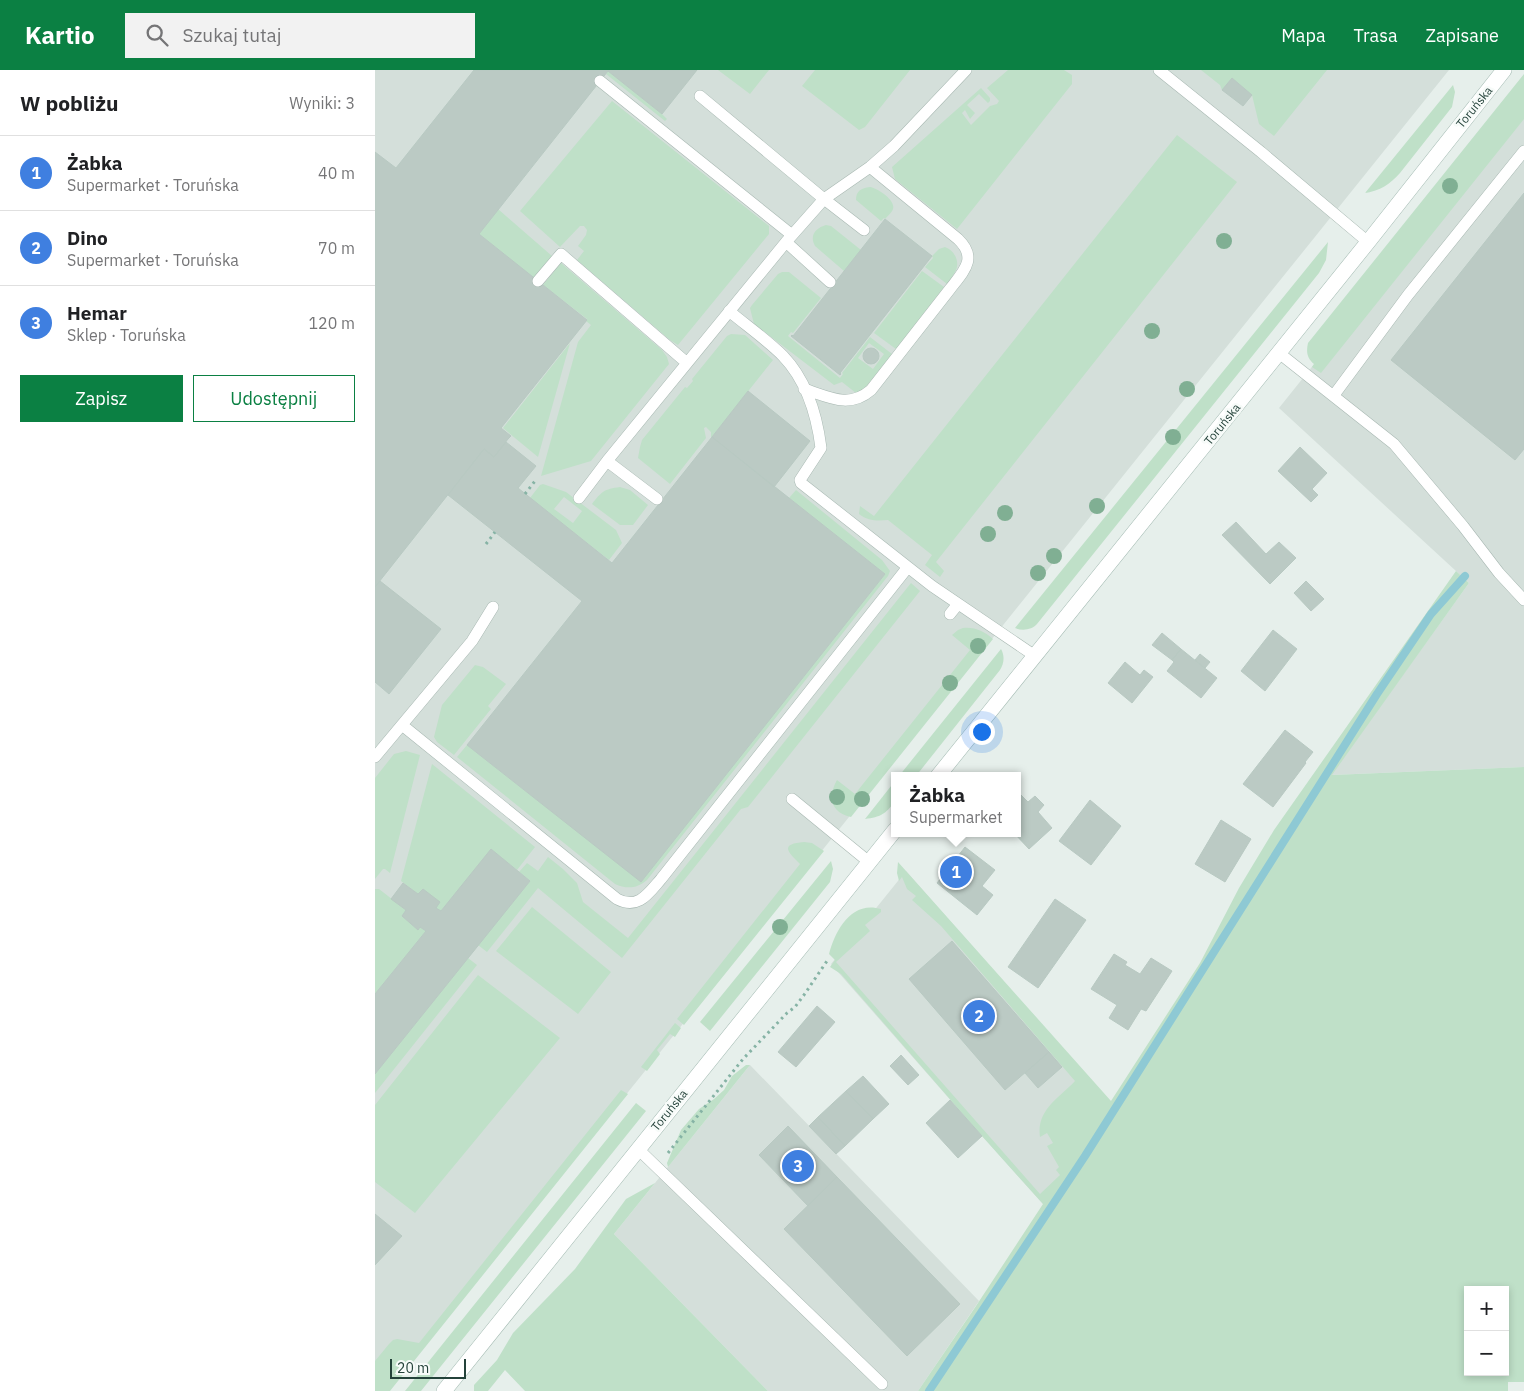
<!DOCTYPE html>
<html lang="pl">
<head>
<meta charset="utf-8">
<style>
  :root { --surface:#fff; --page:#f2f2f2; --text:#202124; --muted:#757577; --line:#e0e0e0; --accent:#0b8043 }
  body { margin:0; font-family:"IBM Plex Sans",sans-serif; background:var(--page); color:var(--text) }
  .controls { position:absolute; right:15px; bottom:15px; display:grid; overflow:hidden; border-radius:0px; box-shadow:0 2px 8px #0003 }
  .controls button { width:45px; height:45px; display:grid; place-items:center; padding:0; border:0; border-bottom:1px solid var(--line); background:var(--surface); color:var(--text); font:25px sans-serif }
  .scale { position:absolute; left:15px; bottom:12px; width:76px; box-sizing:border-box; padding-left:5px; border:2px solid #24423a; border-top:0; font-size:14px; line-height:18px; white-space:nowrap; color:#24423a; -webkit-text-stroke:4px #f7fbf9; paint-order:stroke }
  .you { position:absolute; left:606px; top:661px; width:18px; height:18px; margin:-12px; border:4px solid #fff; border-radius:50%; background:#1a73e8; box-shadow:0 0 0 8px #1a73e833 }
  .badge { display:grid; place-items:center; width:32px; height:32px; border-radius:50%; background:var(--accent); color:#fff; font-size:16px; font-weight:700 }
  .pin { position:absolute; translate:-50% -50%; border:2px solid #fff; box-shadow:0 1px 5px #0006 }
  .popup { position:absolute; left:516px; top:702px; width:130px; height:65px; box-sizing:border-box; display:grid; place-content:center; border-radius:0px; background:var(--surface); filter:drop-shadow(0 1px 4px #0005); font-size:16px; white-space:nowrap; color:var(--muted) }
  .popup b { font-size:19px; color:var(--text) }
  .popup::after { content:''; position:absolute; left:50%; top:100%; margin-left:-10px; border:10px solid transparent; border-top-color:var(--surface) }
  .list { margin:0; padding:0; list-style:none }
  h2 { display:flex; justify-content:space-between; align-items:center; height:65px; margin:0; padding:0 20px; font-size:21px }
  h2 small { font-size:16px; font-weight:400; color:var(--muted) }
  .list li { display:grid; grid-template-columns:32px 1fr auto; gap:15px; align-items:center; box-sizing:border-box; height:75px; padding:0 20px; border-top:1px solid var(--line) }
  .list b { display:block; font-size:19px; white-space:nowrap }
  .list p { margin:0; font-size:16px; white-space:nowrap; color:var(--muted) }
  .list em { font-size:16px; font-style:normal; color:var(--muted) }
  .actions { display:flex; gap:10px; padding:15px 20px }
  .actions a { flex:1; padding:11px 0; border:1px solid var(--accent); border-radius:0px; text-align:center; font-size:18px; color:var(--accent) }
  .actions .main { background:var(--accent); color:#fff }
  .icon { flex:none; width:28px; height:28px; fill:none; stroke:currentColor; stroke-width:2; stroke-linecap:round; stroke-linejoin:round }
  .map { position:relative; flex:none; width:1149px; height:1321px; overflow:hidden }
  header { display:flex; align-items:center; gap:30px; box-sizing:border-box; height:70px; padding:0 25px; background:var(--accent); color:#fff }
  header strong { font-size:24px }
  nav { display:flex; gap:28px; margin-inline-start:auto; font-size:18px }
  .search { width:350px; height:45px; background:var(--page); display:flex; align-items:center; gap:12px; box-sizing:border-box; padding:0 18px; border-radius:0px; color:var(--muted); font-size:19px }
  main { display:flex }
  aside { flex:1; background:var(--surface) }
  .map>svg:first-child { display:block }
</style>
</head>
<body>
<header>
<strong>Kartio</strong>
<div class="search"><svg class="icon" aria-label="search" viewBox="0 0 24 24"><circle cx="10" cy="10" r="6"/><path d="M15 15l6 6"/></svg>Szukaj tutaj</div>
<nav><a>Mapa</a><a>Trasa</a><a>Zapisane</a></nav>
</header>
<main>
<aside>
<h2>W pobliżu<small>Wyniki: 3</small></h2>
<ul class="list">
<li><span class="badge" style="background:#3f7fe0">1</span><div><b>Żabka</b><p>Supermarket · Toruńska</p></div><em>40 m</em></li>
<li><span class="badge" style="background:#3f7fe0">2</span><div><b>Dino</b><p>Supermarket · Toruńska</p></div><em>70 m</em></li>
<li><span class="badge" style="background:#3f7fe0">3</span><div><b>Hemar</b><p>Sklep · Toruńska</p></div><em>120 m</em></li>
</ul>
<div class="actions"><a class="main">Zapisz</a><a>Udostępnij</a></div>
</aside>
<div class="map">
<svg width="1149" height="1321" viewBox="0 0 1149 1321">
  <rect width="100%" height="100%" fill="#e6efeb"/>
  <path fill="#d4dfda" d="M0 0H1074L13 1321H0Z
    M1149 32V697L956 705 1094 513 904 338Z
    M531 801 735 1032 668 1134 607 1066 456 894Z
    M375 995 604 1231 543 1321H393L239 1164Z"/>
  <path fill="#bfe0c8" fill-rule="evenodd" d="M343 0H394L375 24Z
    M440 0H535L490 57 484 60 427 16Z
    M633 0H689L697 5V14L582 159 520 109 517 97 606 18 615 28V31L613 33 604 24 592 35 600 43 595 49 590 40 587 43 596 55 615 36 622 34 624 31 612 18Z
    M826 0H952L899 66 884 54 877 25 857 8 847 20 845 15Z
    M233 1 287 44 292 49 290 51 231 4Z
    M1149 4V49L946 303 937 297 939 294C932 288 931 282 933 273Z
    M1078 15 1080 22 1077 37 1025 103C1015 114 1005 121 990 123Z
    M237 31 394 156V164L303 275 295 270 202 190 209 181 203 176 211 165 212 160 209 156H205L185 177 145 141Z
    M802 65 862 112 561 492 569 501 565 507 550 495 557 485 513 450C502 451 493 451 484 444L485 436 499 446Z
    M495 117C502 118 521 130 518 139 517 142 513 146 510 149L509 148 506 151 481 130C481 121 486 118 495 117Z
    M123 139 177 186 159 208 104 164Z
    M451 155 456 156 486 180 469 201 440 176C434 165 441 158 451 155Z
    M953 172 951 190 944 203 662 554C657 560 647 561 640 558Z
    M570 177C579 180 585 191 581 200 579 205 575 209 572 214L550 197 558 188 557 186 564 179Z
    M186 193 287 280 292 287 294 294 216 391 166 406 203 272 216 255 211 251 212 249 168 215Z
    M547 201 569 217 521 279 499 263Z
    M407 202H414L446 228 418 263 416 262 413 266 465 308 468 304 467 303 495 267 517 284 486 323H481L467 312 459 315 379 254 375 238 377 235 403 204ZM494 273 509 284 498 299 483 288Z
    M356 264 370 265 398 290 336 368V362L331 357 329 358 331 368 295 414 263 388 265 377 267 370 310 317 312 318 318 311 317 309 352 266Z
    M195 273 163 387 128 358Z
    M168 414 191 422 241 460 247 473 234 490 155 428 165 415ZM189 427 207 441 198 453 179 439Z
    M245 417 255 420 273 435 258 455H245L217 434C226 422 229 419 245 417Z
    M421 420 507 490 515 501 513 506 272 810C262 819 251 819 240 814L82 687 92 675 153 723 266 811 510 504 414 428Z
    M1081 501 1094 513 957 705 1149 697V1312H1133V1321H543L601 1236 668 1134 607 1066 466 904 455 897 460 890 454 884C460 861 476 830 506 839V842L490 855 495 861 461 892 665 1124 685 1105 681 1100 684 1097 672 1076 678 1073 672 1063 665 1067C661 1040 684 1028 700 1011L566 856 537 830 541 826 532 819 527 807 524 811 522 803 523 792 736 1031 825 893 864 818 899 760ZM1093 1220H1130V1302H1093Z
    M536 513 545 521 373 737 366 739 247 888 163 818 112 882 103 875 155 811 144 802 152 793 163 801 173 787 188 799 202 813 208 832 253 868Z
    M588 558C601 557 608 561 618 569L476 747C456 742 452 728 462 710L480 724 595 580 577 565 583 560Z
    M626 579C630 586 629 594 625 600L541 706H524Z
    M100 595 108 597 131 614 113 636 116 639 79 685 62 672 59 667 67 635Z
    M31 681 45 685 15 803 10 799H8L0 809V708L19 684Z
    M57 694 160 777 142 800 116 780 66 841 61 838 48 819 43 824 26 811Z
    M520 711V732C510 744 506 747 490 749Z
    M429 772 437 773 449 781 309 955 302 949 425 794C414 783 403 774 429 772Z
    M456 791 458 799 455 812 335 961 325 952Z
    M0 819H4L31 840 27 846 43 860 45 857 51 861 0 924Z
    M157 837 236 902 203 944 121 881Z
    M93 888 102 895 0 1023V1004Z
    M103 905 185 968 40 1143 0 1112V1035Z
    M300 953 306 958 300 967 295 964 282 980 285 984 272 1001 266 997Z
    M371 995H375L293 1097 292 1093 306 1060 324 1039 339 1029 349 1020 357 1006Z
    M246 1020 253 1024 15 1321H0V1291L14 1274 18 1270 22 1269 44 1273Z
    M261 1033 271 1041 46 1321H30Z
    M280 1113 239 1164 393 1321H150L130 1300 113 1321H99V1315L122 1290 138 1263 200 1199 251 1129Z"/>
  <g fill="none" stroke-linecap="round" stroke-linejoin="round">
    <path stroke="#8ec9d4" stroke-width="8" d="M554 1321 710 1086 1002 624 1056 544 1090 506"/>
  </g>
  <path fill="#bbcac4" stroke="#b8c9c2" d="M99 0H322L287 44 233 1 104 164 212 250 126 358 136 366 133 369 119 387 109 379 0 517V82L21 98Z
    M857 8 877 25 868 36 847 20Z
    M1149 123V379L1140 390 1016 290Z
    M510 149 557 186 465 303 466 304 465 305 416 266 417 265 418 266Z
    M488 286a8 8 0 1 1 16 0a8 8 0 1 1-16 0Z
    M373 321 435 371 399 417 337 367Z
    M337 367 510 504 266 812 153 723 92 675 207 531 73 425 109 379 119 387 131 372 161 396 143 418 237 493Z
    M925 377 952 403 937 419 943 425 936 432 903 401Z
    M861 452 891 484 904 472 921 488 895 514 847 465Z
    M5 511 66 559 14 624 0 612V517Z
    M931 511 949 529 936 541 919 523Z
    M898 560 922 579 890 621 866 601Z
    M787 563 806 579 797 590 777 575Z
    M806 579 842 608 826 628 792 601 799 592 797 590Z
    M825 584 835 592 830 598 820 590Z
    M750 592 765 605 769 600 778 607 757 633 733 613Z
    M910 660 938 682 930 692 931 693 898 737 868 714Z
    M642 721 653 732 660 726 669 735 663 742 677 758 654 779 639 763H642Z
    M715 730 746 756 716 795 684 771Z
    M846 750 876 769 850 812 820 794Z
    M590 777 620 800 607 816 618 825 602 845 562 813Z
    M116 779 155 811 0 1004V924L51 861 45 857 43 860 27 846 31 840 16 829 28 813 43 824 48 819 65 832 61 838 66 841Z
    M680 829 711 850 663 918 633 897Z
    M577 871 674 982 630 1020 534 909Z
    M739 884 752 892 750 895 765 904 776 888 797 901 771 941 766 939 753 960 734 948 742 935 716 919Z
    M442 936 460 952 421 997 403 982Z
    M674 982 687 997 663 1018 650 1003Z
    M526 985 544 1005 533 1015 515 996Z
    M488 1006 514 1034 498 1049 471 1021Z
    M471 1021 498 1049 470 1076 443 1047Z
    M575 1030 607 1066 583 1088 551 1053Z
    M443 1047 470 1076 461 1084 434 1056Z
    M413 1056 462 1107 433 1136 384 1085Z
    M462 1107 585 1234 532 1286 409 1159Z
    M0 1144 27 1166 0 1195Z"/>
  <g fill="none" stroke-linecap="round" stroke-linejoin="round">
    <defs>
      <path id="lane" d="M784 0 886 82 993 172
        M225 11 417 165
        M325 26 449 129 489 160
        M411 172 455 212
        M163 211 186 184 312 293
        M354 241C372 256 392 270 408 286 431 310 442 346 446 378L425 410 426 413 557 516 660 586
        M904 283 1019 374 1088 456 1124 503 1149 530
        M429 319C454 327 474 339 496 320L575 219C589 201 603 188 583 169L495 97
        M959 325 1033 225 1149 81
        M232 391 282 429
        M204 428 232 391 411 172 449 129 495 97 519 76 591 0
        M575 544 583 534
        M27 655 242 829C263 840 273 824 286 809L533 497
        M0 687 97 571 118 537
        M417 729 494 792
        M263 1079 507 1314"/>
      <path id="secondary" d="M563 706 993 172 1129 0
        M69 1321 520 760"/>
    </defs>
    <use href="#lane" stroke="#a8b8b2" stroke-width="12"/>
    <use href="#secondary" stroke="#a4bbb3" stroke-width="16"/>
    <path stroke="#86b3a5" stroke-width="3" stroke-dasharray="2.5 4" stroke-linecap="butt" d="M150 424 160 411
      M111 474 120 462
      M293 1083 368 989 412 943 420 937 429 925 452 891"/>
    <use href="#lane" stroke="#fff" stroke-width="11"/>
    <use href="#secondary" stroke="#fff" stroke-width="15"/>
  </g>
  <g fill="#80af93">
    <circle cx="1075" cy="116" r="8"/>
    <circle cx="849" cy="171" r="8"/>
    <circle cx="777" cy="261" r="8"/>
    <circle cx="812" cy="319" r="8"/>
    <circle cx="798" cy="367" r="8"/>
    <circle cx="722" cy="436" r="8"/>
    <circle cx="630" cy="443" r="8"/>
    <circle cx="613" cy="464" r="8"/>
    <circle cx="679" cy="486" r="8"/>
    <circle cx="663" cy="503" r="8"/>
    <circle cx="603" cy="576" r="8"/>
    <circle cx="575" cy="613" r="8"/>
    <circle cx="462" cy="727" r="8"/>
    <circle cx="487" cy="729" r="8"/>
    <circle cx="405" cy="857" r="8"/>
  </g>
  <g text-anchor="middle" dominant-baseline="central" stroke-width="5" stroke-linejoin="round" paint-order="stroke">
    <g font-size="12" fill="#24423a" stroke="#f7fbf9">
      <text transform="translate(1099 37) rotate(-51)">Toruńska</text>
      <text transform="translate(847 354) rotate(-51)">Toruńska</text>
      <text transform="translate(294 1040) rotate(-51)">Toruńska</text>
    </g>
  </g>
</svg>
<div class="controls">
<button>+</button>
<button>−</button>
</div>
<div class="scale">20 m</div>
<div class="you"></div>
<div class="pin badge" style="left:581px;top:802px;background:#3f7fe0">1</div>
<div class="popup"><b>Żabka</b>Supermarket</div>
<div class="pin badge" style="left:604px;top:946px;background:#3f7fe0">2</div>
<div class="pin badge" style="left:423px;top:1096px;background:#3f7fe0">3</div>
</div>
</main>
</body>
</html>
